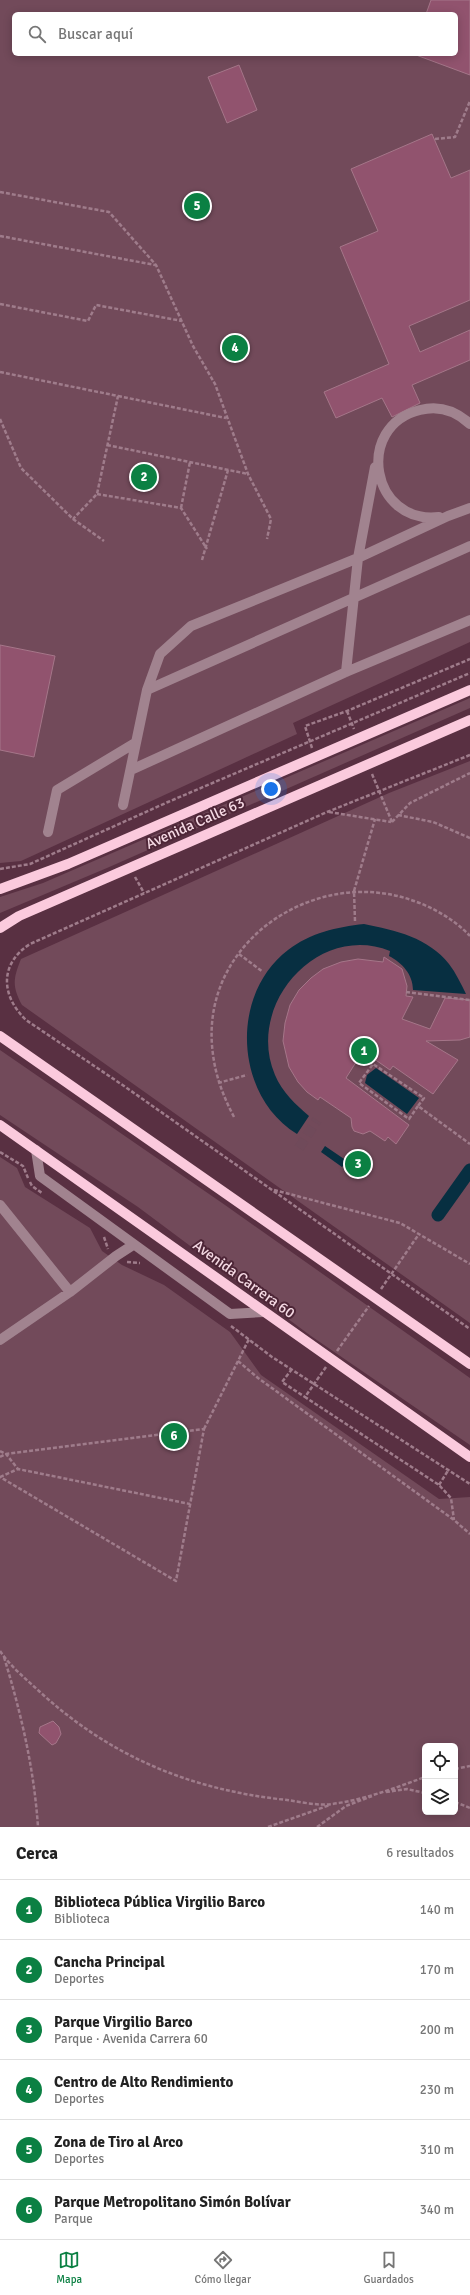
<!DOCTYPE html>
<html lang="es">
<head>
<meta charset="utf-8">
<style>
  :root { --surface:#fff; --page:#f6f6f6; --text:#222; --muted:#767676; --line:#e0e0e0; --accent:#0b8043 }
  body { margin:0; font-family:Signika,sans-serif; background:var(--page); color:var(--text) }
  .controls { position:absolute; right:12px; bottom:12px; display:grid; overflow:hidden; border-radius:6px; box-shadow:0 2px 10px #0003 }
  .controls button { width:36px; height:36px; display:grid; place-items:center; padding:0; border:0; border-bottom:1px solid var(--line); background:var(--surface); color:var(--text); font:20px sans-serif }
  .you { position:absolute; left:271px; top:789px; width:14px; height:14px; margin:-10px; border:3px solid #fff; border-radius:50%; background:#1a73e8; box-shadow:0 0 0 6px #1a73e833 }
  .badge { display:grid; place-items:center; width:26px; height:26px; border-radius:50%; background:var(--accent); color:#fff; font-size:13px; font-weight:700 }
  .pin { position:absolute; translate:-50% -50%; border:2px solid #fff; box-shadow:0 1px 4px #0006 }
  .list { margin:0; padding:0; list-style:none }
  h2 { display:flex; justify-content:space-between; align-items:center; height:52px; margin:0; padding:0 16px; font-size:17px }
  h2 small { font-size:13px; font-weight:400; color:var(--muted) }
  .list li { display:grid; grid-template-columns:26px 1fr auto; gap:12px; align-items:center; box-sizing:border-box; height:60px; padding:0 16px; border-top:1px solid var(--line) }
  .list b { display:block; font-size:15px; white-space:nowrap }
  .list p { margin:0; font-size:13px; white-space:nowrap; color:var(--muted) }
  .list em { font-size:13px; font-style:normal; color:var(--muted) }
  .icon { flex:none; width:22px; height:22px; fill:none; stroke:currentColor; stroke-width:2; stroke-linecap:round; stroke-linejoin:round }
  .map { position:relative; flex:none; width:470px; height:1827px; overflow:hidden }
  .search { position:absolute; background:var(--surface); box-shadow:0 2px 10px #0003; left:12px; right:12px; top:12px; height:44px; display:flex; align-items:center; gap:10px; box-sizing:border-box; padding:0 14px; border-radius:6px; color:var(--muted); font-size:15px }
  .sheet { height:412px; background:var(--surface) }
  nav { display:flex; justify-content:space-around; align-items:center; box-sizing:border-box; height:56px; border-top:1px solid var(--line); background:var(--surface); font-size:11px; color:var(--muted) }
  nav a { display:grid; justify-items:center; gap:2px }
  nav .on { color:var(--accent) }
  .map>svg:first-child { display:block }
</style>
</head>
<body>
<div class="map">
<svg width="470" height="1827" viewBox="0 0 470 1827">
  <rect width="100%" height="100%" fill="#593042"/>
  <path fill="#724a5a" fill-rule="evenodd" d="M0 0H470V642L293 723 297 734 21 861 0 863ZM14 14H456V54H14Z
    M470 698V708L107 868 0 913V897L43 883Z
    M470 761V1323L22 1005C12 986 13 979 21 959L389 793Z
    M0 1050 225 1205 470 1378V1445L311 1336 138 1207 0 1115Z
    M0 1157 17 1168 25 1187 90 1228 102 1251 122 1265 164 1285 230 1332 261 1375 439 1499 470 1497V1827H0ZM425 1746H455V1812H425Z"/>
  <path fill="#072f41" d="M364 924C395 930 429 938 449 964 456 973 461 984 466 994L413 990C413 974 402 963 389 956L390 951C318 922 245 1005 275 1075 282 1092 296 1105 309 1116L297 1134C235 1096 229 995 288 950 310 933 337 927 364 924Z
    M376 1068 419 1098 407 1114 365 1083 367 1075Z
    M325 1146 347 1161 342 1167 321 1152Z"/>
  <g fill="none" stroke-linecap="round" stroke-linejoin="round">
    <path stroke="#072f41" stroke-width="13" d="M438 1215 470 1170"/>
  </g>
  <path fill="#91536e" stroke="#a57689" d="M431 0H470V75L416 55 456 54V14H426Z
    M239 65 257 110 227 123 208 77Z
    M432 134 451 178 470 170V300L409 326 420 352 470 330V360L412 385 420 403 392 417 382 398 336 418 324 392 389 364 340 247 378 231 351 169Z
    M0 645 55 656 34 757 0 750Z
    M384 957 402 969 407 986 406 996 413 997 402 1019 430 1029 445 998 470 1000V1037L460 1040 426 1041 458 1060 433 1094 393 1066 390 1070 370 1056 358 1059 346 1078 409 1125 396 1144 388 1137 385 1141 370 1131 363 1134 354 1131 352 1127 351 1118 320 1097 318 1100 307 1092 298 1082 289 1067 283 1041 285 1023 290 1005 299 990 311 978 323 969 341 962 358 959 383 962Z
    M53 1721 59 1727 61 1734 56 1743 52 1745 39 1733 40 1727Z"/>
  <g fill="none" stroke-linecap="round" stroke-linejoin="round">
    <path stroke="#704a5a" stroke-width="10" stroke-dasharray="10 5" stroke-linecap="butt" d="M299 1148 317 1120"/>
    <path stroke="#9f7c8b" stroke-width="2.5" stroke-dasharray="4 2" stroke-linecap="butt" d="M435 139 455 137 470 101
      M0 192 109 212 156 265 193 346 215 384 248 474 271 519 267 539
      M0 236 155 265
      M0 304 88 321 96 305 182 321
      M0 372 118 396 97 494 73 519
      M118 396 226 418
      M0 419 21 468 73 519 104 541
      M107 445 248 474
      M97 494 181 508 207 549
      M181 508 190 462
      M202 560 228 470
      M347 711 354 729
      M312 748 305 726 347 711 470 659
      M470 755 327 812 30 944C0 963 0 995 26 1020L124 1086 470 1329
      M372 774 392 822
      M329 812 391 822
      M398 815 433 822 470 838
      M392 822 410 803 470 773
      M0 869 30 864 168 802 470 673
      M135 877 144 893
      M355 921 354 891 375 819
      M239 954 263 972
      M406 992 470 1000
      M218 1083 247 1075
      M418 1106 409 1119 359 1083 373 1064 424 1098 418 1106 470 1144
      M234 1117C222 1094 214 1072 212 1045 204 942 311 870 405 898 429 905 453 918 470 936
      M0 1152 23 1166 28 1178
      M30 1182 32 1186 42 1193
      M274 1190 400 1223 470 1264
      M104 1237 108 1249
      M127 1262 140 1263
      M381 1289 419 1234
      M231 1326 272 1357 470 1484
      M337 1351 369 1306
      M238 1361 258 1378 454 1520 470 1534
      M326 1367 305 1397 439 1485 451 1498 454 1520
      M292 1369 282 1382 305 1397
      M204 1429 249 1339
      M0 1451 6 1454 18 1469
      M0 1457 6 1454 204 1429 176 1581 0 1477
      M0 1477 18 1469 190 1504
      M439 1485 449 1469
      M0 1651C10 1666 26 1679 40 1692 111 1757 191 1790 287 1800 301 1802 318 1806 332 1804 364 1800 395 1788 425 1777
      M4 1657C21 1713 34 1768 38 1827
      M455 1769 470 1766
      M386 1792 407 1789 425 1793
      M455 1802 470 1808
      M268 1827 330 1805
      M317 1827 346 1806 372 1796"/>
    <path stroke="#a1838f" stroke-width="10" d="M439 517C371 525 354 426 420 410 439 405 456 411 470 424
      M346 672 358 558 375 467
      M147 690 470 546
      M131 770 346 672 470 620
      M123 805 147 690 160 654 191 626 358 558 448 516 470 508
      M48 832 57 790 135 743
      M36 1150 40 1176 230 1314 263 1312
      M0 1205 70 1292
      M0 1340 70 1292 116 1256 133 1245"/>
    <path stroke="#fbcadd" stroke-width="10" d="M0 889 68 864 470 690
      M0 928 19 916 470 720
      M0 1036 470 1364
      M0 1125 470 1457"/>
  </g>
  <g text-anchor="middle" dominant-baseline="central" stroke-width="4" stroke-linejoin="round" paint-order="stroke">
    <g font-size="15" fill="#f5dae4" stroke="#4e2637">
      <text transform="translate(195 823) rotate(-24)">Avenida Calle 63</text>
      <text transform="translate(244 1279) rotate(36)">Avenida Carrera 60</text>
    </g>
  </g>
</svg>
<div class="controls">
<button><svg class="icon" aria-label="locate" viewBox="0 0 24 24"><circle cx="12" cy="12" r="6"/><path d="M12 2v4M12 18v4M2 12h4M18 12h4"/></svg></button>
<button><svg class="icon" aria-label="layers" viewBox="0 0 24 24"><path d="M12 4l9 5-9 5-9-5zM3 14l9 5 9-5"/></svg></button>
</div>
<div class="you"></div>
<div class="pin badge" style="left:364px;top:1051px">1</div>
<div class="pin badge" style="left:144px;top:477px">2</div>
<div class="pin badge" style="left:358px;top:1164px">3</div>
<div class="pin badge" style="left:235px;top:348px">4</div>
<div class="pin badge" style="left:197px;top:206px">5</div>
<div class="pin badge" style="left:174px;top:1436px">6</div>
<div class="search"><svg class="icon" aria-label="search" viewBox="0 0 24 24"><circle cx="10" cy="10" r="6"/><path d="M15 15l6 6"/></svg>Buscar aquí</div>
</div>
<section class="sheet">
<h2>Cerca<small>6 resultados</small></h2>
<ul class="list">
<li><span class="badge">1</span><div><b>Biblioteca Pública Virgilio Barco</b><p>Biblioteca</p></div><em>140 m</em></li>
<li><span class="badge">2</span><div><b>Cancha Principal</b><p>Deportes</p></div><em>170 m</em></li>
<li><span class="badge">3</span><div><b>Parque Virgilio Barco</b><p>Parque · Avenida Carrera 60</p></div><em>200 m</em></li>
<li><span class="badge">4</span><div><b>Centro de Alto Rendimiento</b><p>Deportes</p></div><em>230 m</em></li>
<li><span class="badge">5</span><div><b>Zona de Tiro al Arco</b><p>Deportes</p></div><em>310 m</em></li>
<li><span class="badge">6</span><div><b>Parque Metropolitano Simón Bolívar</b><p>Parque</p></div><em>340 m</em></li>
</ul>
</section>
<nav>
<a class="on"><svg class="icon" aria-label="map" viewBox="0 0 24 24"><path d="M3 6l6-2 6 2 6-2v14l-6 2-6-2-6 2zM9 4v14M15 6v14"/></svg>Mapa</a>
<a><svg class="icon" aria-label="directions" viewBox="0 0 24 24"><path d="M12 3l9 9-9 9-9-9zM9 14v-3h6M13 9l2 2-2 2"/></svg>Cómo llegar</a>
<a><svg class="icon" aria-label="saved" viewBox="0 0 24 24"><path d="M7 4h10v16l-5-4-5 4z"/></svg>Guardados</a>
</nav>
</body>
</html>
